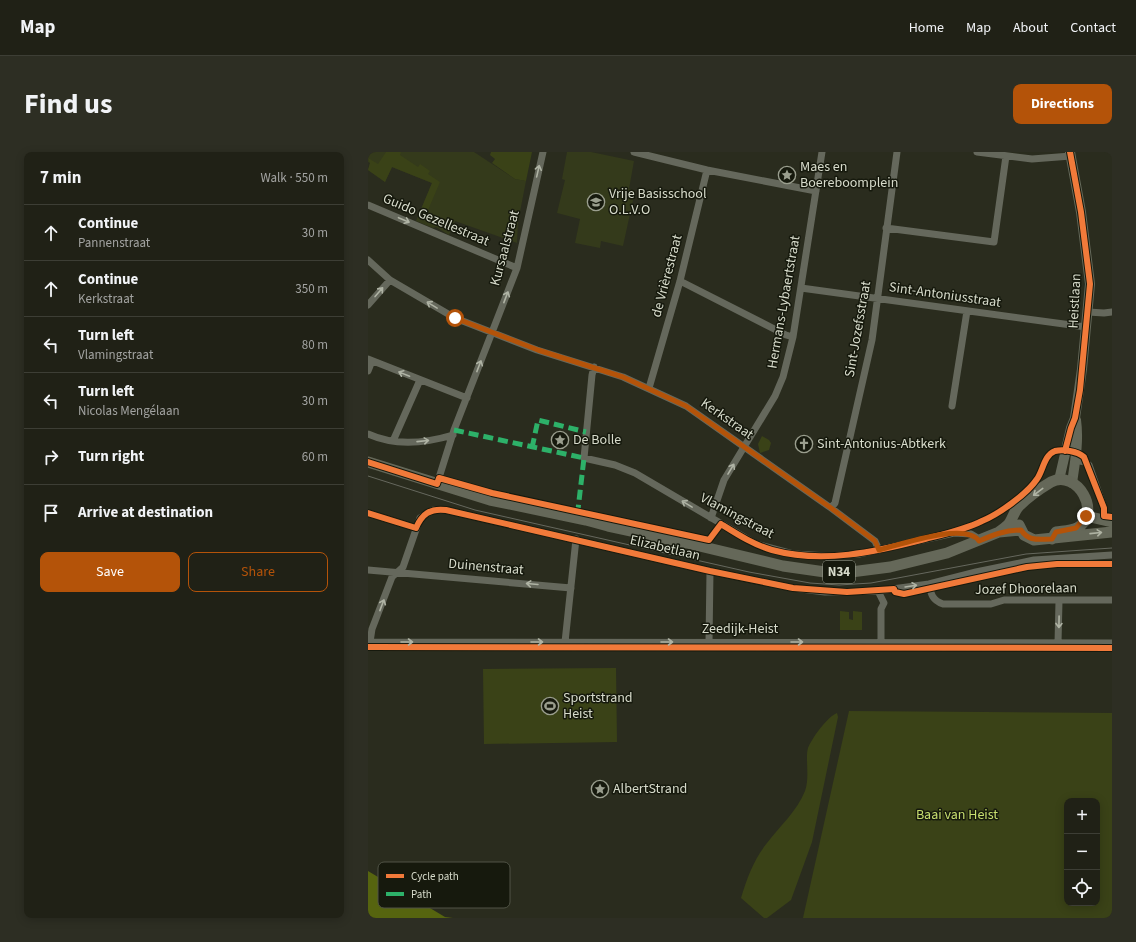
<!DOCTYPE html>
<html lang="en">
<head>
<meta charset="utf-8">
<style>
  :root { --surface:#202116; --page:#2d2e23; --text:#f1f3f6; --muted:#a2a3a1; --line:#3d3e35; --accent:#b45309 }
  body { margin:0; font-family:"Source Sans 3",sans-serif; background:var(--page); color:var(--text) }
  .controls { position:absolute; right:12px; bottom:12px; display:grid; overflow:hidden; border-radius:8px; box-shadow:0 2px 10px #0003 }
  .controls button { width:36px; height:36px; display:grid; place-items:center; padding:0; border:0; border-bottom:1px solid var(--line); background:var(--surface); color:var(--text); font:20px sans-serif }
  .stop { position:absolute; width:12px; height:12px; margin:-9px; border:3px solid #b45309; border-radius:50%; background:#fff }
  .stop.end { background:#b45309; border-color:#fff; box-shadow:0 1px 4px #0008 }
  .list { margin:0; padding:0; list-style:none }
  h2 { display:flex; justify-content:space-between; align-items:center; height:52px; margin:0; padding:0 16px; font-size:17px }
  h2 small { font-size:13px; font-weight:400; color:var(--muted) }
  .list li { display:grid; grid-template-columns:26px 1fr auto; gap:12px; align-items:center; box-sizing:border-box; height:56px; padding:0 16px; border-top:1px solid var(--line) }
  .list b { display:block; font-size:15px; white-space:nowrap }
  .list p { margin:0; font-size:13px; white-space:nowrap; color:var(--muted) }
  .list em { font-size:13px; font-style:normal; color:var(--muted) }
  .actions { display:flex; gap:8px; padding:12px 16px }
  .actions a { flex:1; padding:9px 0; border:1px solid var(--accent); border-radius:8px; text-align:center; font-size:14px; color:var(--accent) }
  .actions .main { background:var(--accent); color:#fff }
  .icon { flex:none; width:22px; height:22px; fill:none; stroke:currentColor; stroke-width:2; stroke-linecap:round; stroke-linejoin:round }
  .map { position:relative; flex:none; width:744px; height:766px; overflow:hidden; border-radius:8px }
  header { display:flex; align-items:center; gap:24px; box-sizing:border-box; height:56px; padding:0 20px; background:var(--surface); border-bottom:1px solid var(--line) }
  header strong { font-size:19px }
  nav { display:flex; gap:22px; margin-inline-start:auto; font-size:14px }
  .intro { display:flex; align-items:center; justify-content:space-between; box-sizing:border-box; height:96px; padding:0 24px }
  h1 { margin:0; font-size:28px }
  .button { padding:10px 18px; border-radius:8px; background:var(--accent); color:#fff; font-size:14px; font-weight:700 }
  main { display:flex; gap:24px; padding:0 24px }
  aside { flex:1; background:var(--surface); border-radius:8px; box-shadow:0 2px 10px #0003 }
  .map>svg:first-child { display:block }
</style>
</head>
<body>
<header>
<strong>Map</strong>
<nav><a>Home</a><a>Map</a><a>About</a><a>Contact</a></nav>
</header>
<div class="intro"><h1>Find us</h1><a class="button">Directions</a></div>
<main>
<aside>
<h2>7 min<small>Walk · 550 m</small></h2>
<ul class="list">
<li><svg class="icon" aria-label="ahead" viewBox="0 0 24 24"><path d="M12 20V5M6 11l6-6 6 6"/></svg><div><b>Continue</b><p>Pannenstraat</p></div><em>30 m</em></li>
<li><svg class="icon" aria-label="ahead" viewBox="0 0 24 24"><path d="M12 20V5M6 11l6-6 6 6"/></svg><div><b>Continue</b><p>Kerkstraat</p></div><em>350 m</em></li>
<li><svg class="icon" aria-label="left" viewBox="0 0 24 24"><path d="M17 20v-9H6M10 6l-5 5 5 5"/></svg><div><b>Turn left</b><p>Vlamingstraat</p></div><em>80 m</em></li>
<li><svg class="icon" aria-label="left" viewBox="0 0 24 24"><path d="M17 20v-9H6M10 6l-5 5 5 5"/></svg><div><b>Turn left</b><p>Nicolas Mengélaan</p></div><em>30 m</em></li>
<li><svg class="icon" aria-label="right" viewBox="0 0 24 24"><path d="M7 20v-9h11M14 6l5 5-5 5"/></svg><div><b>Turn right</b></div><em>60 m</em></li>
<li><svg class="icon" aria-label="arrive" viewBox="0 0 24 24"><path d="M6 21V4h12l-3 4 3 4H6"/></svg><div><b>Arrive at destination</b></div></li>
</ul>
<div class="actions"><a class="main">Save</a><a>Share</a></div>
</aside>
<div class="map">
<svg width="744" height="766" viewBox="0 0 744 766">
  <rect width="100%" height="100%" fill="#2a2c1e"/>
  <path fill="#343a1b" d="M0 0H106L147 27 158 29 150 70 149 91 87 69 81 83 68 75 65 76 48 69 64 31 24 15 17 30 0 18 2 11 0 10Z
    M199 0H223L266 9 261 37 267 39 255 94 233 89 232 96 207 91 212 67 189 61 197 28 194 27Z"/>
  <path fill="#3a4217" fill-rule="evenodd" d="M18 0H33L32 3 50 15 52 12 62 19 60 22 72 30 60 58 54 55 64 31 24 15 17 30 0 18 2 11 0 6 10 12Z
    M123 0H164L158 29 147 27 124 11 127 7 122 3Z
    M394 284 401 288 403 291 401 298 392 301 390 292Z
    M472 459 481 460V467L485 468V459L494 460V478H472Z
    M248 516 249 590 116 592 115 517Z
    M481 559 744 561V766H435ZM699 649H729V751H699Z
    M469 561 470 565 444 690 423 748 399 766H396L373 746C379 726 386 707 399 691 412 674 429 659 437 639 442 625 437 606 440 596 444 586 459 565 469 561Z"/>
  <path fill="#56640f" d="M0 719 77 765 85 766H0Z"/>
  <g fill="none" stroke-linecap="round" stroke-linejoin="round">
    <path stroke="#65685c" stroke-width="7" d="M266 0 339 18 448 39
      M609 0 664 7 703 4
      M0 53 149 116
      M518 76 626 90 638 4
      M0 108 22 128 87 166 169 198 255 225 318 254 463 356 507 389 511 398
      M312 129 418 183 425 185
      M433 136 718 175
      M0 153 22 128
      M720 160 736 161 744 160
      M0 207 99 246
      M226 215 224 223 216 306 247 313 267 321 388 392 425 402 460 404 491 402 586 381 603 382 608 385 611 389
      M0 219 4 209
      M281 236 312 129 339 18
      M584 254 599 159
      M0 282C26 294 58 291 85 283
      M25 289 52 228
      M707 308 717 310 721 313 736 356
      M69 332 86 278 149 116 175 0
      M463 356 467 351 504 188 529 0
      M0 361 48 376
      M343 366 356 328 407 244 415 225 425 185 454 0
      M329 393 341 388 353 372
      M0 418 203 436
      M561 432C563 442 564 448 575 452H623L636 448H744
      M510 439 516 451 513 457V490
      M0 490 744 491
      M2 490 4 477 24 425 35 415 52 366 65 358H78L342 419 425 436 457 440 510 439 561 432 608 420 666 408 744 403
      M197 490 208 387
      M341 490 342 419
      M690 491 691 449"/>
    <path stroke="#666a5b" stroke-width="10" d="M691 328 703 276 707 266 714 217 722 132 713 60 702 0
      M704 331C707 310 711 289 708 268"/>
    <path stroke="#656859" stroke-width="11" d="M0 310 122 348 218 368 240 374 319 391 415 414 457 420H483L522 415 579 401 631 380 653 378
      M718 364 744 370
      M651 373 656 383 666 388 744 380
      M631 380C635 377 640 374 642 370 645 365 647 358 651 354 659 346 673 336 683 330 709 317 735 361 709 376 703 379 694 379 688 380L684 387"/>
    <path stroke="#66685e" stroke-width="1" d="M0 324 107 358 381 420 442 431 471 433 503 431 658 402 744 396"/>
    <path stroke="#2db169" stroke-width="5" stroke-dasharray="10 5" stroke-linecap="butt" d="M86 278 216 306 209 366
      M164 296 170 268 218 280"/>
    <defs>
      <path id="cycleway" d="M697 299 703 276 707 266 712 238 722 132 713 60 702 0
        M0 310 69 332 71 326 124 341 341 388 353 372C369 382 386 393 404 398 455 412 507 400 557 387 577 382 596 378 614 369 631 362 659 342 669 327 675 319 676 303 687 299 695 297 709 299 716 305L736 356V364L744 365
        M0 361 48 376C54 362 62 356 78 358L342 419 425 436 479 440 526 437 527 440 536 442 659 415 689 412H744
        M0 495 744 496"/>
    </defs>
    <use href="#cycleway" stroke="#16190d" stroke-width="8"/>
    <use href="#cycleway" stroke="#f17a3a" stroke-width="6"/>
  </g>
  <defs><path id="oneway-shaft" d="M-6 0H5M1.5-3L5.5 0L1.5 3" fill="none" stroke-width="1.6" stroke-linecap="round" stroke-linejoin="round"/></defs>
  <g stroke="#afb3a4">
    <use href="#oneway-shaft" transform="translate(170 19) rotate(-77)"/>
    <use href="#oneway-shaft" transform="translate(36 68) rotate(23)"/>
    <use href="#oneway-shaft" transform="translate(11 140) rotate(-49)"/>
    <use href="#oneway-shaft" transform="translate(138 145) rotate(-69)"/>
    <use href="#oneway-shaft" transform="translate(64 153) rotate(-149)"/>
    <use href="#oneway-shaft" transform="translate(111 214) rotate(-69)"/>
    <use href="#oneway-shaft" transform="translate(36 222) rotate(-158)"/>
    <use href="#oneway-shaft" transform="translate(55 289) rotate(-6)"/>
    <use href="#oneway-shaft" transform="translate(363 317) rotate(-59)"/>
    <use href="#oneway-shaft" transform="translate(319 352) rotate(-149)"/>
    <use href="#oneway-shaft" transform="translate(164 432) rotate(-175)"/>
    <use href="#oneway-shaft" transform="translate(543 434) rotate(-9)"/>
    <use href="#oneway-shaft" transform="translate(14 453) rotate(-69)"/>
    <use href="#oneway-shaft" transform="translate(691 470) rotate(91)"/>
    <use href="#oneway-shaft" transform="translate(39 490)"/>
    <use href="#oneway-shaft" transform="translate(169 490)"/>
    <use href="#oneway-shaft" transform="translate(299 490)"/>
    <use href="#oneway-shaft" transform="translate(429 490)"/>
  </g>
  <g stroke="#afb3a3">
    <use href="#oneway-shaft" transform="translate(670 340) rotate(143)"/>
    <use href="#oneway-shaft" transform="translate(728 381) rotate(-6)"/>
  </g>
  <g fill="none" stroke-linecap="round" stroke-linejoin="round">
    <path stroke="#b45309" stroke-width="5" d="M87 166 170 198 255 225 318 254 463 356 507 389 511 398C531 393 598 369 611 389 625 383 637 378 653 378 661 390 671 387 684 387L688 380 708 376 718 364"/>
  </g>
  <defs>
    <symbol id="sight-ring" viewBox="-11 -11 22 22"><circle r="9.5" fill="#16190d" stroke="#9a9e8e" stroke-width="1.5"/><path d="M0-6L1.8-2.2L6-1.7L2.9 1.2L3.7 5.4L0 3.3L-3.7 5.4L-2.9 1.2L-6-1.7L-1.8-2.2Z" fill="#9a9e8e"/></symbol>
    <symbol id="school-ring" viewBox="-11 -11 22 22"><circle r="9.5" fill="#16190d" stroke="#9a9e8e" stroke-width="1.5"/><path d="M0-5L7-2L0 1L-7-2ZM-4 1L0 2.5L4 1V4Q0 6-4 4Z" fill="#9a9e8e"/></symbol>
    <symbol id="church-ring" viewBox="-11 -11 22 22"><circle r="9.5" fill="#16190d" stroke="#9a9e8e" stroke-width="1.5"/><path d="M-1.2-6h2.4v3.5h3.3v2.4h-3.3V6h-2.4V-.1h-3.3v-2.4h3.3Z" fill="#9a9e8e"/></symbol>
    <symbol id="stadium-ring" viewBox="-11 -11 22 22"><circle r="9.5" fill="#16190d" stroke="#9a9e8e" stroke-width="1.5"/><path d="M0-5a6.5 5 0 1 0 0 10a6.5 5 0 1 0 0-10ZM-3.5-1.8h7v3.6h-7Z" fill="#9a9e8e"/></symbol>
  </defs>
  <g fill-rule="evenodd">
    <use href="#sight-ring" x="409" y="13" width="20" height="20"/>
    <use href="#school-ring" x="218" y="40" width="20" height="20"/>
    <use href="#sight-ring" x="182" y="278" width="20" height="20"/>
    <use href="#church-ring" x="426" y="282" width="20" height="20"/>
    <use href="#stadium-ring" x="172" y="544" width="20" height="20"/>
    <use href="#sight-ring" x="222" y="627" width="20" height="20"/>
  </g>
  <g text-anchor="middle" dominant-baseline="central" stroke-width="3" stroke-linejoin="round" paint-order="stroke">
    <rect fill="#16190d" stroke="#9da192" stroke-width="1" x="455" y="409" width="32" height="22" rx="3"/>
    <g font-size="13" font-weight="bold" fill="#d7dbcb">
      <text x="471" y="420">N34</text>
    </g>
    <g font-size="14" fill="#d7dbcb" stroke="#16190d" text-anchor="start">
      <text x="432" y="15">Maes en<tspan x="432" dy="16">Boereboomplein</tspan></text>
      <text x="241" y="42">Vrije Basisschool<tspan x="241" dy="16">O.L.V.O</tspan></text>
      <text x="205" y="288">De Bolle</text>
      <text x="449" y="292">Sint-Antonius-Abtkerk</text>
      <text x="195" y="546">Sportstrand<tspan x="195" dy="16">Heist</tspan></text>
      <text x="245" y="637">AlbertStrand</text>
    </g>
    <g font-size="14" fill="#d7dbcb" stroke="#16190d">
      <text transform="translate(68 68) rotate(23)">Guido Gezellestraat</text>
      <text transform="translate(137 96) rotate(-75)">Kursaalstraat</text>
      <text transform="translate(299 124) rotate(-75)">de Vrièrestraat</text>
      <text transform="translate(577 143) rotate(8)">Sint-Antoniusstraat</text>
      <text transform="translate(707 149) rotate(-87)">Heistlaan</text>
      <text transform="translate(416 150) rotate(-80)">Hermans-Lybaertstraat</text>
      <text transform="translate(490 177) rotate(-80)">Sint-Jozefsstraat</text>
      <text transform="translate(359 267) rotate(35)">Kerkstraat</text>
      <text transform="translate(369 364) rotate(28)">Vlamingstraat</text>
      <text transform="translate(297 396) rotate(13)">Elizabetlaan</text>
      <text transform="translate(118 415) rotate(5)">Duinenstraat</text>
      <text transform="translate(658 437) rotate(-1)">Jozef Dhoorelaan</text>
      <text x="372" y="477">Zeedijk-Heist</text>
    </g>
    <g font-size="14" fill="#c7de6f" stroke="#16190d">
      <text x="589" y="663">Baai van Heist</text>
    </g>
  </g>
  <rect x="10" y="710" width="132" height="46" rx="6" fill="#16190d" stroke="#505346" stroke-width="1"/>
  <rect x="18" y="722" width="18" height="4" fill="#f17a3a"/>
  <rect x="18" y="740" width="18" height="4" fill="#2db169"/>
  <g font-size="11" fill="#d7dbcb">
    <text x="43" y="728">Cycle path</text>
    <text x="43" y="746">Path</text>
  </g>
</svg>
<div class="controls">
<button>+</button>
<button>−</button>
<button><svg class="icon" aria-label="locate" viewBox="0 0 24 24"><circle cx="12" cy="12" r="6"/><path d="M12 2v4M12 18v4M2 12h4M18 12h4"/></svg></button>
</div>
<div class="stop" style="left:87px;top:166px"></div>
<div class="stop end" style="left:718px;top:364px"></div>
</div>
</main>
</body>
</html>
